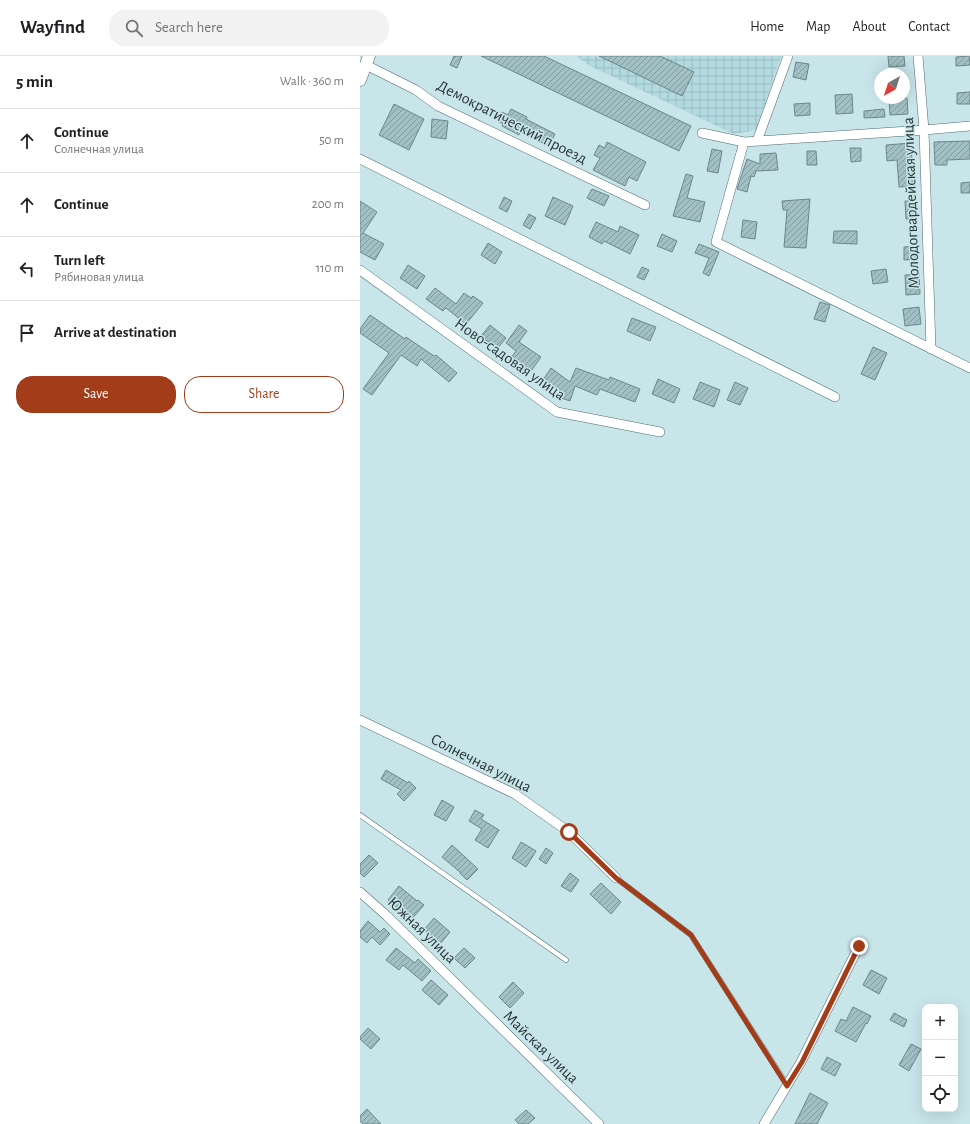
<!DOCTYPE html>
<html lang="en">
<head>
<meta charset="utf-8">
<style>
  :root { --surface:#fff; --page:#f2f2f2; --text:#202124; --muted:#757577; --line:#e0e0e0; --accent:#a33c18 }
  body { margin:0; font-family:"Alegreya Sans",sans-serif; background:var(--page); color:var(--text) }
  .controls { position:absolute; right:12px; bottom:12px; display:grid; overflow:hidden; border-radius:8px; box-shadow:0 4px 16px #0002 }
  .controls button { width:36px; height:36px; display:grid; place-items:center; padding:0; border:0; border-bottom:1px solid var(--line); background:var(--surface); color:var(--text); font:20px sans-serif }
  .compass { position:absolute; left:514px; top:12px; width:36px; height:36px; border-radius:50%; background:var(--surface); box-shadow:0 4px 16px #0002; rotate:219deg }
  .stop { position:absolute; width:12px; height:12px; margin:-9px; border:3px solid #a33c18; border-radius:50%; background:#fff }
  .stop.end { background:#a33c18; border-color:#fff; box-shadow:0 1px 4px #0008 }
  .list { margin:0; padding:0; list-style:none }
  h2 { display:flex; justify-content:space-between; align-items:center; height:52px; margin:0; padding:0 16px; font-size:17px }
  h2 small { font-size:13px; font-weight:400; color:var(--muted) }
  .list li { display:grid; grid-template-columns:26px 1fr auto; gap:12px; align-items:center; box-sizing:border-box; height:64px; padding:0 16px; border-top:1px solid var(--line) }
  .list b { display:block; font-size:15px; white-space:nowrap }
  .list p { margin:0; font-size:13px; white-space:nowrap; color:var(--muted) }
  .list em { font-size:13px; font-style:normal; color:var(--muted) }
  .actions { display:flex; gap:8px; padding:12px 16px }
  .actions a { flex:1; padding:9px 0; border:1px solid var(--accent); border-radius:16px; text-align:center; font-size:14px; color:var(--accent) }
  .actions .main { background:var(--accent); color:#fff }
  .icon { flex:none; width:22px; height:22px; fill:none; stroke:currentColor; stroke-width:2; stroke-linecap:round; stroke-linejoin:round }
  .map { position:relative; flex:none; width:610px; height:1068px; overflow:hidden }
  header { display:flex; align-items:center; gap:24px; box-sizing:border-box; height:56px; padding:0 20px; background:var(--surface); border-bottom:1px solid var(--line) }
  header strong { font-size:19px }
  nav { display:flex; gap:22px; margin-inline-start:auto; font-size:14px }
  .search { width:280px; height:36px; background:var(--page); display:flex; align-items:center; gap:10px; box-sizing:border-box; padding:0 14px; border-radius:16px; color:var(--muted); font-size:15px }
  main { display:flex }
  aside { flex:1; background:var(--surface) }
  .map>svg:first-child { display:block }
</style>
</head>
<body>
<header>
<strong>Wayfind</strong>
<div class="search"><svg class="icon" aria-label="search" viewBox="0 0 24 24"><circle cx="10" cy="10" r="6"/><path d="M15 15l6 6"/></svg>Search here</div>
<nav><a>Home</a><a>Map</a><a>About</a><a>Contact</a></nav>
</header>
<main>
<aside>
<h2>5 min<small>Walk · 360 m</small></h2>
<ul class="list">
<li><svg class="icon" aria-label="ahead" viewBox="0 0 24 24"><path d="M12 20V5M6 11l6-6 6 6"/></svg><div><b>Continue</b><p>Солнечная улица</p></div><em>50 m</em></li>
<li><svg class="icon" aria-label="ahead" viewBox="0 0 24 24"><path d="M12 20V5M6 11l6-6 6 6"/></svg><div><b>Continue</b></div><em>200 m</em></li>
<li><svg class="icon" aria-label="left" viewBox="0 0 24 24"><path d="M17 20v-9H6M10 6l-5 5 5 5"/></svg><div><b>Turn left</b><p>Рябиновая улица</p></div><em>110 m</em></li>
<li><svg class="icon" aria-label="arrive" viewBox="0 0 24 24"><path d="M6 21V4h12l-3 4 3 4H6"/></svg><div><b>Arrive at destination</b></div></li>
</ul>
<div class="actions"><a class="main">Save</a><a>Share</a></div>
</aside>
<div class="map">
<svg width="610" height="1068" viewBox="0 0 610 1068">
  <defs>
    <pattern id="industrial-grid" width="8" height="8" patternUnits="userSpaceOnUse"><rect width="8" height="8" fill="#b3dae0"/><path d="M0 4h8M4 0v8" fill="none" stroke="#9abcc1"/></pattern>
    <pattern id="building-hatch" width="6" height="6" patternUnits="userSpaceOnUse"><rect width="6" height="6" fill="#a2bfc4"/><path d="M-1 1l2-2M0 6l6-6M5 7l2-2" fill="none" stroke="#849ca0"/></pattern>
  </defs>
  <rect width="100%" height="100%" fill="#c8e5ea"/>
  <path fill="url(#industrial-grid)" d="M216 0H421L396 74 374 78 230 10Z"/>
  <path fill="url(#building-hatch)" stroke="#6b878b" d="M94 0H102L97 12 90 9Z
    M121 0H184L331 70 319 95Z
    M239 0H300L334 16 322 40Z
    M528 0H544L545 10 529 11Z
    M609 0 610 9 596 10V1Z
    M436 6 449 8 446 24 433 21Z
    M610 36V48H597V37Z
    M492 38 493 57 476 58 475 39Z
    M547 42 548 58 530 59 529 43Z
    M450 47V59L435 60 434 48Z
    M34 48 64 63 49 94 19 79Z
    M151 53 167 61 166 63 195 78 189 90 160 76 159 79 142 70 143 68 138 65 142 56 148 59Z
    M524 53 525 61 504 62V55Z
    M72 63 88 65 86 83 71 81Z
    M610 85V103L587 104V109H575L574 86Z
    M247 86 286 106 277 125 269 121 265 130 233 114 240 102 234 99 239 89 245 92Z
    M551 87 553 130 539 131 537 104 527 105 526 89Z
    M490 92H501V105L491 106Z
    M352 93 362 95 358 117 347 115Z
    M447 95H456L457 109H447Z
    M416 97 418 114 396 115 394 121 391 120 387 136 377 133 387 103 400 108V98Z
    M326 118 333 120 327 142 345 146 340 166 313 160Z
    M610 126V137H601V127Z
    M232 133 249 140 244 150 227 142Z
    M144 141 152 145 147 156 139 152Z
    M193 141 213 150 205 169 185 160Z
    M450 143 446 192 424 191 427 154H423L422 145Z
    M0 145 17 156 3 177 24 188 15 204 0 196Z
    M545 145H555V163H546Z
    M169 158 176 162 170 173 163 169Z
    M383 164 397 166 395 183 381 181Z
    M236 166 258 176 260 170 279 179 270 198 244 185 242 188 229 181Z
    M474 175H497V188L473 187Z
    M302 178 317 185 312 196 297 190Z
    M128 187 142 196 135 208 121 199Z
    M339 188 359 196 349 220 343 217 349 202 335 197Z
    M557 190 558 203 544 204V191Z
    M48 209 65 220 57 233 40 222Z
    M282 211 289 214 284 224 277 221Z
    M526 213 528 226 513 228 511 215Z
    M559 218 560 238 546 239 545 219Z
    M75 232 96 248 104 237 111 242 113 240 123 247 106 268 86 252 83 255 66 243Z
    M460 246 470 249 465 266 454 263Z
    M559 251 561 268 545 270 543 253Z
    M10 259 45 283 46 281 74 300 76 299 97 317 89 326 61 303 57 310 41 299 12 339 3 333 29 297 0 277V273Z
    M272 262 296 271 290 285 267 275Z
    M130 269 146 282 137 293 121 280Z
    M159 269 167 275 159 286 181 301 171 315 151 302 156 295 146 287Z
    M513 291 527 297 515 324 501 318Z
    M191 312 210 326 216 312 249 324 250 321 280 333 275 346 240 333 237 339 215 330 210 345 198 341 200 336 183 324Z
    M298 323 320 333 314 347 292 338Z
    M340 326 360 334 354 351 333 343Z
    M375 326 388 332 380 349 367 344Z
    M26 714 48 727 49 725 56 732 44 745 37 738 41 734 21 723Z
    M82 744 94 751 86 765 74 759Z
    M115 754 124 759 121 763 139 774 128 792 115 784 122 773 109 765Z
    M161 786 176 795 166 811 152 802Z
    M92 789 118 813 107 824 100 817V816L82 801Z
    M186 792 193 797 186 808 179 803Z
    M9 799 18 807 4 821 0 817V808Z
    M210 817 219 824 211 836 201 830Z
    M241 827 261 846 251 858 230 838Z
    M39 830 57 845 58 844 64 849 50 865 44 860 46 859 28 844Z
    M74 862 90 876 80 888 64 874Z
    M8 865 20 876 24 872 30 878 20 889 12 881 7 887 0 881V875Z
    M36 892 55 907 58 903 71 915 62 925 43 909 39 914 26 904Z
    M104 892 115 902 105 912 94 902Z
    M511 914 527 922 519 938 503 929Z
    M71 924 88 939 79 949 62 934Z
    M153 926 164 937 150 952 139 941Z
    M493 951 511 960 507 968 506 967 496 986 475 975 481 963 486 965Z
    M534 957 547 964 544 971 530 964Z
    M8 972 20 983 11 993 0 983V981Z
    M551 988 561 993 549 1015 539 1009Z
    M467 1001 481 1008 475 1020 461 1013Z
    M450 1037 468 1047 457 1068H435Z
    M7 1053 21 1068H3L0 1065V1060Z
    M166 1054 175 1062 168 1068H159L155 1064Z"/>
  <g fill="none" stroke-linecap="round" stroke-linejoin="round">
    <defs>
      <path id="service" d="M0 759 206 904
        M256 822 331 879 427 1029"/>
      <path id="minor" d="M558 0 564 74 571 293
        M6 9 56 34 78 50 285 149
        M342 77 384 86 564 74 610 70
        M397 85 428 0
        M384 86 356 186 610 312
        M0 103 475 341
        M0 214 197 356 300 376
        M0 664 155 738 209 776 256 822
        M0 836 27 860 239 1068
        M404 1068 441 1006 499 890"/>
      <path id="secondary" d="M0 24 9 0"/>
    </defs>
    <use href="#service" stroke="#516b70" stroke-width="5.5"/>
    <use href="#minor" stroke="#516b70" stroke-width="10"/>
    <use href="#secondary" stroke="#516b70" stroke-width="13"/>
    <use href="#service" stroke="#fff" stroke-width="4.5"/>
    <use href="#minor" stroke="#fff" stroke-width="9"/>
    <use href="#secondary" stroke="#fff" stroke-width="12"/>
  </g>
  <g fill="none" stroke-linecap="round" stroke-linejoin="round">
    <path stroke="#a33c18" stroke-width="5" d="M209 776 256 822 331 879 427 1030 442 1006 499 890"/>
  </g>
  <g text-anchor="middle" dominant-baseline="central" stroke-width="3" stroke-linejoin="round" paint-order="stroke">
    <g font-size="16" fill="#293536" stroke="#c8e5ea">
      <text transform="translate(152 66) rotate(27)">Демократический проезд</text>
      <text transform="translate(551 147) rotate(-92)">Молодогвардейская улица</text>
      <text transform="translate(150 303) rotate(35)">Ново-садовая улица</text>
      <text transform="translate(121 707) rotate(27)">Солнечная улица</text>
      <text transform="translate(62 874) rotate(44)">Южная улица</text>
      <text transform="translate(181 991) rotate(44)">Майская улица</text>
    </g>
  </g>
</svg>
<div class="controls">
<button>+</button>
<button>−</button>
<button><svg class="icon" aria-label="locate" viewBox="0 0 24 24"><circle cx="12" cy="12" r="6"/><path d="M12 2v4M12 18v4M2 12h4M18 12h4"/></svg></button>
</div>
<svg class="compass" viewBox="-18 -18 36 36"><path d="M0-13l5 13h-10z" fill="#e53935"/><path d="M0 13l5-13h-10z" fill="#757577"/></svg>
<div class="stop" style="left:209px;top:776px"></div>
<div class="stop end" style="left:499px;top:890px"></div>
</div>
</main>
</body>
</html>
